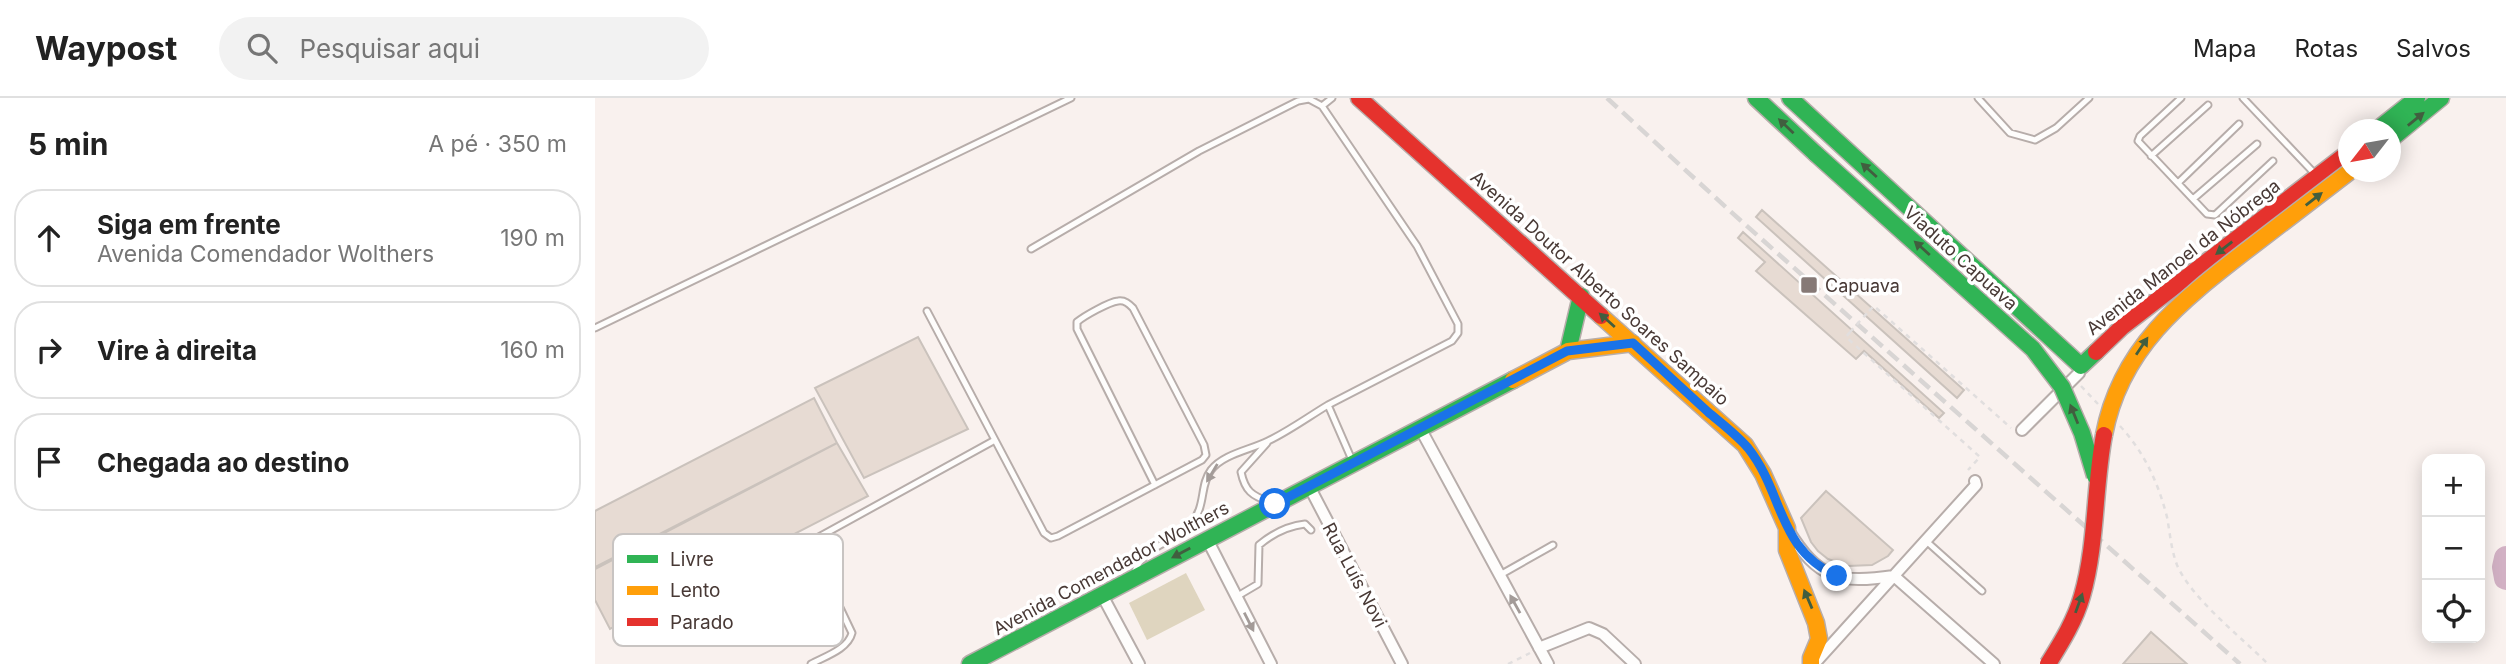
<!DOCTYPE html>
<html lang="pt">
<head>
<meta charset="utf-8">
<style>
  :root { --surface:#fff; --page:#f2f2f2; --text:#222; --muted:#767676; --line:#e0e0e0 }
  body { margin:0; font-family:Inter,sans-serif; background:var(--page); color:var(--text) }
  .controls { position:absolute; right:21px; bottom:21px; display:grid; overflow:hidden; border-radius:14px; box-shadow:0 4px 18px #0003 }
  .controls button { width:63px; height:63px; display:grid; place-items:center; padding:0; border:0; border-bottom:2px solid var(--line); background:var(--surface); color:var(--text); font:35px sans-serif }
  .compass { position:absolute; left:1743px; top:21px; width:63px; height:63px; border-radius:50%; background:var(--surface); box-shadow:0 4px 18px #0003; rotate:239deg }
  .stop { position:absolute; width:21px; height:21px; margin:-16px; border:5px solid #1a73e8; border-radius:50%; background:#fff }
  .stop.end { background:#1a73e8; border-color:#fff; box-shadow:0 2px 7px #0008 }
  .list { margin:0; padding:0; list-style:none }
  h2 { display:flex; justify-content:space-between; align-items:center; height:91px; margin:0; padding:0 28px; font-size:30px }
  h2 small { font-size:23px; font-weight:400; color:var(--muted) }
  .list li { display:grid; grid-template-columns:46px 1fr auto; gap:21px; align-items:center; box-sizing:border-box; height:98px; margin:0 14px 14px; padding:0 14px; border:2px solid var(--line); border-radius:28px }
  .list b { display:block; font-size:26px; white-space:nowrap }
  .list p { margin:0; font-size:23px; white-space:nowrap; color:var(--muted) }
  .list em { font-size:23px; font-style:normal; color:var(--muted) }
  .icon { flex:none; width:38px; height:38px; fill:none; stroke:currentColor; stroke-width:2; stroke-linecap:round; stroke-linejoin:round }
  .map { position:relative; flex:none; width:1911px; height:566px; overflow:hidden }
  header { display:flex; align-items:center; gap:42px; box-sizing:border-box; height:98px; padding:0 35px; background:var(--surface); border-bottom:2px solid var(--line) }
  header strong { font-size:33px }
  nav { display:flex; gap:38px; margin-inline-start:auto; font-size:24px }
  .search { width:490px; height:63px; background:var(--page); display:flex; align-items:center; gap:18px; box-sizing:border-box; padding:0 24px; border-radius:38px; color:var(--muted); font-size:26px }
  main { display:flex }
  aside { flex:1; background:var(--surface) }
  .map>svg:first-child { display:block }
</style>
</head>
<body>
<header>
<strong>Waypost</strong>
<div class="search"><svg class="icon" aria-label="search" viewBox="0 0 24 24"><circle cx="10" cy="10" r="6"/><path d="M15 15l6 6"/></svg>Pesquisar aqui</div>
<nav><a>Mapa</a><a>Rotas</a><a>Salvos</a></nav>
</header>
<main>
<aside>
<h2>5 min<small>A pé · 350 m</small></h2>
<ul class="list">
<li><svg class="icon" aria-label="ahead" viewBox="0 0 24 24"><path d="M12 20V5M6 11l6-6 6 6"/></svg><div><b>Siga em frente</b><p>Avenida Comendador Wolthers</p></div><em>190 m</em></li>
<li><svg class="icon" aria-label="right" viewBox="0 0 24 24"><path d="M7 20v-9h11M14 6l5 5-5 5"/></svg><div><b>Vire à direita</b></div><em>160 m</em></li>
<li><svg class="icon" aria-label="arrive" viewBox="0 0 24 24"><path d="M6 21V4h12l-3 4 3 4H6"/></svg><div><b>Chegada ao destino</b></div></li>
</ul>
</aside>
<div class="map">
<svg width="1911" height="566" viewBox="0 0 1911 566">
  <rect width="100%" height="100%" fill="#f9f1ee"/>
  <path fill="#dfd5bf" d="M591 475 610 512 552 542 534 505Z"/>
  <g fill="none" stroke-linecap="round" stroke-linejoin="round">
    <path stroke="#d2b1c4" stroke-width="24" d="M1911 460 1909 469 1911 480"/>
  </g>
  <path fill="#e7dbd3" stroke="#cac2bc" stroke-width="2" d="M1167 112 1369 292 1362 300 1161 119Z
    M1148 134 1349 315 1344 320 1269 253 1261 261 1161 173 1170 164 1143 140Z
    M323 239 373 331 269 380 220 290Z
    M219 300 242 345 0 469V413Z
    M242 345 273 398 15 531 0 502V471Z
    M1231 393 1298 452 1293 458 1277 467 1253 468 1233 461 1223 453 1216 444 1206 420Z
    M1556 534 1592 566H1528Z"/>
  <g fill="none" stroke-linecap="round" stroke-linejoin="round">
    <defs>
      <path id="lane" d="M1383 0 1415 35 1440 42 1461 30 1494 0
        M1586 0 1545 38 1543 43 1612 116 1620 117 1678 63
        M1648 0 1720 76
        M727 8 737 0
        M1556 58 1613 7
        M1583 85 1644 26
        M1598 101 1662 46
        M436 151 604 53 703 3 714 1 727 8 822 148 863 226V235L857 243 733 307 757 362
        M0 230 476 0
        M400 342 449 435 456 440 463 438 607 362 611 357 609 347 538 210C534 206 530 202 523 203 514 204 489 218 482 224V231L560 387
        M672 345 646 374C650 393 657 398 675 404
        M1330 442 1387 493
        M539 475C550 446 578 446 595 427 612 408 604 388 616 372 628 356 655 352 673 343 694 333 713 319 733 307
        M905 477 958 447
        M641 499 663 486 664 447C677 436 693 428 710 426L716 432
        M216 566C231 558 253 551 257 535L219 455 217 447 222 440 400 342 332 213"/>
      <path id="street" d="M825 330 953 566
        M1427 332 1484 275 1486 268
        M714 388 807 566
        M1193 432C1223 481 1244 486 1299 478
        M612 441 676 566
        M1299 478 1399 566
        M507 497 544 566
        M944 550 994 530 1008 536 1040 566
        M1219 566 1381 387 1380 383"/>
      <path id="fast" d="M1161 0 1221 56
        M1195 0 1486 268 1501 254
        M1782 32 1822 0
        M1796 41 1846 0
        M973 253 986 198
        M375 566 918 282"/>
      <path id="slow" d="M1006 218 1150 347 1168 376 1192 430V452L1221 525 1224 541 1216 560V566
        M918 282 973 253 1038 245"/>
      <path id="jam" d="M764 0 1006 218
        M1501 254 1527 229 1754 54"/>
    </defs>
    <use href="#lane" stroke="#b7adaa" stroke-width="9"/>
    <use href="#street" stroke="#b7adaa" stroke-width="14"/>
    <use href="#fast" stroke="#b7adaa" stroke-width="19"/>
    <use href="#slow" stroke="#b7adaa" stroke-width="19"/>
    <use href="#jam" stroke="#b7adaa" stroke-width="19"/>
    <path stroke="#e1dede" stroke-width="2.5" stroke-dasharray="5 5" stroke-linecap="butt" d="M1274 213 1279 208 1416 330
      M1255 234 1251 239 1385 359 1373 372
      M1486 288 1503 306
      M1525 328C1549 354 1563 384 1572 419 1575 435 1576 451 1582 467 1596 500 1646 539 1673 566
      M913 566 935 555"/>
    <use href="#lane" stroke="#fefdfc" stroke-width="5"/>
    <use href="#street" stroke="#fefdfc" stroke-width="10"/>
    <use href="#fast" stroke="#30b455" stroke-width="16"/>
    <use href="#slow" stroke="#ff9f0a" stroke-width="16"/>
    <use href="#jam" stroke="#e5322d" stroke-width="16"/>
    <path stroke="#d8d5d4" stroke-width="4.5" stroke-dasharray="14 7" stroke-linecap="butt" d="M1012 0 1135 113 1645 566"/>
    <defs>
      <path id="fast-bridge" d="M1221 56 1438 251 1467 289 1487 335 1500 378"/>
      <path id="slow-bridge" d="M1509 337C1525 250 1586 203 1652 152 1686 126 1720 100 1754 74"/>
      <path id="jam-bridge" d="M1453 566C1466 545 1480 523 1487 498 1502 446 1499 390 1509 337"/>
    </defs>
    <use href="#fast-bridge" stroke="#b7adaa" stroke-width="19" stroke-linecap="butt"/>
    <use href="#slow-bridge" stroke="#b7adaa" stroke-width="19" stroke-linecap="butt"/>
    <use href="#jam-bridge" stroke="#b7adaa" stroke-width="19" stroke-linecap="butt"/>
    <path stroke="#e1dede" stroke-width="2.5" stroke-dasharray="5 5" stroke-linecap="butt" d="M1255 234 1274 213"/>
    <use href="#fast-bridge" stroke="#30b455" stroke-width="16"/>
    <use href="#slow-bridge" stroke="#ff9f0a" stroke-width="16"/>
    <use href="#jam-bridge" stroke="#e5322d" stroke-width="16"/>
  </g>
  <defs><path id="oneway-solid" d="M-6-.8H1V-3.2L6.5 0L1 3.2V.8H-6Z" transform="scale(1.75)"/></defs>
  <g fill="#415e3f">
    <use href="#oneway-solid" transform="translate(1821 21) rotate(-39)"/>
    <use href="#oneway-solid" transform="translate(1191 28) rotate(-136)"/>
    <use href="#oneway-solid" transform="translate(1274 72) rotate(-138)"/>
    <use href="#oneway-solid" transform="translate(1719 101) rotate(-38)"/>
    <use href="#oneway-solid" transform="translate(1327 150) rotate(-138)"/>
    <use href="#oneway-solid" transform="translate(1629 150) rotate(142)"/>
    <use href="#oneway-solid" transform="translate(1012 222) rotate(-138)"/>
    <use href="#oneway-solid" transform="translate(1547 248) rotate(-56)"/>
    <use href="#oneway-solid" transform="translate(1479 316) rotate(-112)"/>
    <use href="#oneway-solid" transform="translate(586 455) rotate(152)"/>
    <use href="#oneway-solid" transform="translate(1213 501) rotate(-113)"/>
    <use href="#oneway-solid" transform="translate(1484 505) rotate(-70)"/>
  </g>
  <g fill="#a39b98">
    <use href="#oneway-solid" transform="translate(617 375) rotate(121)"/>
    <use href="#oneway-solid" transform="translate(920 506) rotate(-119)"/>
    <use href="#oneway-solid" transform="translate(654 524) rotate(63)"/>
  </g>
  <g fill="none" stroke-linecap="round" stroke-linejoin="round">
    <path stroke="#1a73e8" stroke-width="9" d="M680 406 972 253 1038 245C1063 268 1088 291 1113 314 1126 325 1142 337 1153 350 1189 395 1182 451 1242 478"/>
  </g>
  <rect fill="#867976" stroke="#fff" stroke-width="2.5" x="1205" y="178" width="18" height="18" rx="3.5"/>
  <g text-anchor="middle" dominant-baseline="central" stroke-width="7" stroke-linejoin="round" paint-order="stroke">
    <g font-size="18" fill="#483935" stroke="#fff">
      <text transform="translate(1588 159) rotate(-38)">Avenida Manoel da Nóbrega</text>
      <text transform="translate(1366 160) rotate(42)">Viaduto Capuava</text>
      <text transform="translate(1005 190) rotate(42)">Avenida Doutor Alberto Soares Sampaio</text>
      <text transform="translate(516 470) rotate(-28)">Avenida Comendador Wolthers</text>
      <text transform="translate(760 477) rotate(62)">Rua Luís Novi</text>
    </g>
    <g font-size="18" fill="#483935" stroke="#fff" text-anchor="start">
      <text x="1230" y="187">Capuava</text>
    </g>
  </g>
  <rect x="18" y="436" width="230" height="112" rx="10" fill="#fff" stroke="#c8c4c2" stroke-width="2"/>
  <rect x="32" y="457" width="31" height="8" fill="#30b455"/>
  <rect x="32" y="488" width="31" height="9" fill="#ff9f0a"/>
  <rect x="32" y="520" width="31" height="8" fill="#e5322d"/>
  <g font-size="19" fill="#483935">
    <text x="75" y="468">Livre</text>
    <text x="75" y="499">Lento</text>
    <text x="75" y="531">Parado</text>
  </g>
</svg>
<div class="controls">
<button>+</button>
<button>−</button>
<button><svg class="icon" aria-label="locate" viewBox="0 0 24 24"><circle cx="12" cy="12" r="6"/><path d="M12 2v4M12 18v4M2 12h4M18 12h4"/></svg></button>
</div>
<svg class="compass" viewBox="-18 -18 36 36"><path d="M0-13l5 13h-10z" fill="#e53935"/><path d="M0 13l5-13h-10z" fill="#767676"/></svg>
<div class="stop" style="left:680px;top:406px"></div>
<div class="stop end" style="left:1242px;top:478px"></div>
</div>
</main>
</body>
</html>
